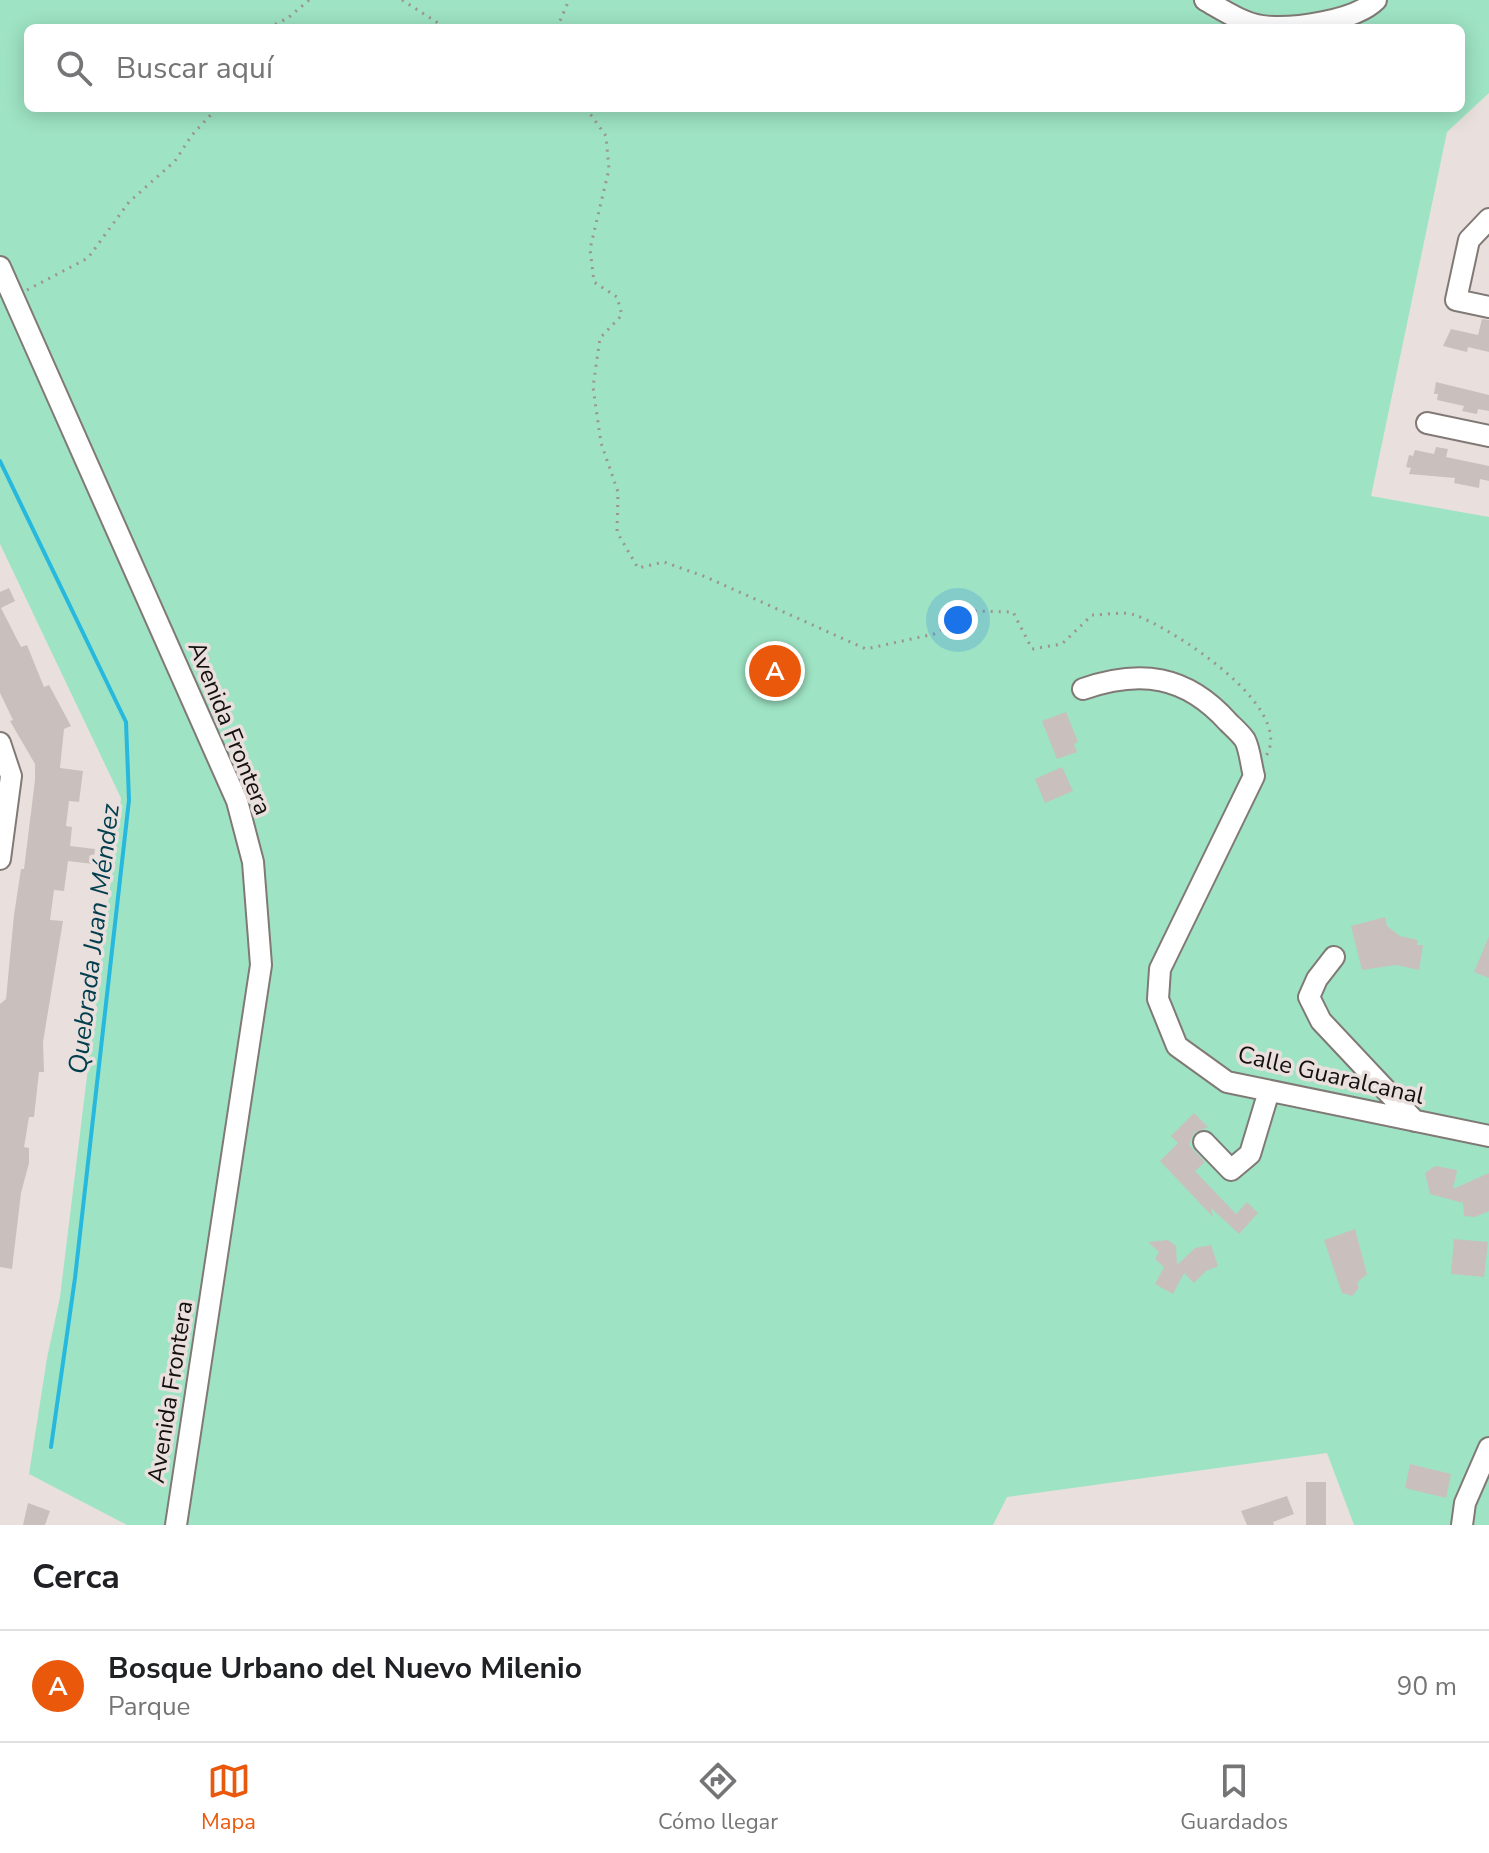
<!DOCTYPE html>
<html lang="es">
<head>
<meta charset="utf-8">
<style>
  :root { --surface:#fff; --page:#f2f2f2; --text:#202124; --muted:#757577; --line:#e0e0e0; --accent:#ea580c }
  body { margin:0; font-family:"Nunito Sans",sans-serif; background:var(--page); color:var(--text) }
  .you { position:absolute; left:958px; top:620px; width:28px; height:28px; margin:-20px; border:6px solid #fff; border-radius:50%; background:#1a73e8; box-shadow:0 0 0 12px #1a73e833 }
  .badge { display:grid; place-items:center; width:52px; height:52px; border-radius:50%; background:var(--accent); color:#fff; font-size:26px; font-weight:700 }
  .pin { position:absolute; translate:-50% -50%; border:4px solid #fff; box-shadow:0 2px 8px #0006 }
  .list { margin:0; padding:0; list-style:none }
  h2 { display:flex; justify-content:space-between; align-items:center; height:104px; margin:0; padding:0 32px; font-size:34px }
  h2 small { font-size:26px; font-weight:400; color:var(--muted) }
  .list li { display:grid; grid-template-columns:52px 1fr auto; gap:24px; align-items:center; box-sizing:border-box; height:112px; padding:0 32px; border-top:2px solid var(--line) }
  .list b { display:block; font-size:30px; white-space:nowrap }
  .list p { margin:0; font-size:26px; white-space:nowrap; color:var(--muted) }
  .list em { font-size:26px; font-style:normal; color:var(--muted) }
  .icon { flex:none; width:44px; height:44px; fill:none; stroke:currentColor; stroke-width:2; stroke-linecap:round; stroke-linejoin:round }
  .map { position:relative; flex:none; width:1489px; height:1525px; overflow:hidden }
  .search { position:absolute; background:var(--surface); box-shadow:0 4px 20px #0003; left:24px; right:24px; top:24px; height:88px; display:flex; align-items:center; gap:20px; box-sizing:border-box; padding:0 28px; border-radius:12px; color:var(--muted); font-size:30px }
  .sheet { height:216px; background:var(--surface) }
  nav { display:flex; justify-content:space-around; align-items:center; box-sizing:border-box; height:112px; border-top:2px solid var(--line); background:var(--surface); font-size:22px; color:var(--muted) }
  nav a { display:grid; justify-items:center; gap:4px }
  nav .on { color:var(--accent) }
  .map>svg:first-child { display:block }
</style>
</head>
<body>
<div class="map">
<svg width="1489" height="1525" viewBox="0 0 1489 1525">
  <rect width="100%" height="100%" fill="#e9e0dd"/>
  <path fill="#9ee3c4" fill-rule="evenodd" d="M0 0H1489V93L1447 132 1371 496 1489 517V1525H1354L1327 1453 1007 1497 993 1525H127L29 1474 47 1358 60 1297 121 798 0 544ZM28 28H1461V108H28Z"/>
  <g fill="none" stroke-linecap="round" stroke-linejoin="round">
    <path stroke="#27b8de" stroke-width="4" d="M0 461 126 722 129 800 75 1278 51 1447"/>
  </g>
  <path fill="#c9c0bd" d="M1482 319 1489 320V352L1468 347 1467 352 1443 346 1451 329 1478 335Z
    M1436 382 1489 395V411L1478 409 1477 414 1462 411 1464 406 1437 400 1438 394H1434Z
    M1436 447 1448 449 1446 457 1489 466V481L1480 479 1479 488 1454 483 1455 478 1409 474 1411 468 1406 467 1409 455 1413 456 1415 450 1434 454Z
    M9 588 15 601 1 608 21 647 27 645 44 687 49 685 71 726 64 729 60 768 83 771 79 802 69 801 66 826 72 827 70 846 95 849 93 864 68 861 64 891 54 890 50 920 63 921 43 1042 44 1072H39L34 1117H29L24 1147 29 1148V1163L21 1193 12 1269 0 1267V1004L6 999 14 915 21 869H24L35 780V764L10 721 13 720 0 693V592Z
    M1066 712 1078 742 1074 744 1077 752 1057 759 1042 721Z
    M1062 767 1073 791 1045 803 1035 779Z
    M1385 917 1387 926 1400 936 1418 940 1417 945H1423L1419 970 1396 965 1362 970 1351 926Z
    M1489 936V978L1474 972Z
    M1194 1113 1208 1127 1194 1133 1189 1145 1205 1162 1195 1171 1236 1214 1247 1202 1258 1213 1239 1234 1211 1208 1213 1217 1160 1161 1178 1143 1171 1136Z
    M1435 1166 1457 1170 1453 1189 1489 1173V1211L1475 1217 1464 1216 1463 1203 1430 1194 1425 1173Z
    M1355 1229 1367 1274 1357 1283 1359 1288 1352 1296 1342 1293 1324 1240Z
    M1454 1239 1488 1242 1484 1277 1451 1274Z
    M1168 1240 1176 1246 1177 1265 1195 1248 1211 1245 1218 1266 1206 1271 1194 1283 1184 1273 1173 1294 1155 1284 1164 1267 1155 1259 1159 1252 1148 1242Z
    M1410 1464 1451 1474 1446 1498 1405 1488Z
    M1306 1482H1326V1525H1306Z
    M1287 1496 1294 1514 1273 1522 1274 1525H1247L1241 1511Z
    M28 1503 50 1511 45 1525H23Z"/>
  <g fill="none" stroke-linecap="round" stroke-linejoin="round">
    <defs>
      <path id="minor" d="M1205 0C1223 10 1242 23 1262 26 1292 30 1355 21 1376 0
        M1489 219 1469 240 1456 300 1489 307
        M0 267 237 801 253 862 261 965 176 1525
        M1427 423 1489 436
        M1083 689C1140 669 1186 675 1228 722 1233 727 1241 734 1245 740 1250 750 1251 765 1254 776L1160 969 1158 999 1177 1046 1227 1082 1489 1136
        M0 743 11 776 0 859
        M1334 957 1317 979 1309 997 1321 1021 1415 1121
        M1204 1142 1231 1170 1250 1154 1269 1091
        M1462 1525 1465 1503 1489 1448"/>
    </defs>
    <use href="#minor" stroke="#807975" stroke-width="24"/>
    <path stroke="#9b9492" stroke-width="3" stroke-dasharray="2 6" stroke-linecap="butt" d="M402 0 446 28
      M268 28 288 18 309 0
      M557 28 569 0
      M586 108 606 136 609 169 590 249 594 282 617 297 622 315 600 338 593 387 601 443 618 492 617 532 638 568 664 562 706 577 866 649 934 634 973 611 1013 612 1032 649 1062 644 1092 615C1105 615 1124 611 1135 615 1174 629 1296 708 1266 756
      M27 290 88 258 129 202 175 161 192 135 217 108"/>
    <use href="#minor" stroke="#fff" stroke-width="20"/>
  </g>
  <g text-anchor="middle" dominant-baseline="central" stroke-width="7" stroke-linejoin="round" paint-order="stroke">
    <g font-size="24" fill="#13100f" stroke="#e9e0dd">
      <text transform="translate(230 728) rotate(68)">Avenida Frontera</text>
      <text transform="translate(1331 1075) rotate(13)">Calle Guaralcanal</text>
      <text transform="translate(170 1392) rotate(-81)">Avenida Frontera</text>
    </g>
    <g font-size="26" font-style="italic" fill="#003d4d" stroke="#e9e0dd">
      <text transform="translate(94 939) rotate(-83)">Quebrada Juan Méndez</text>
    </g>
  </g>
</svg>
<div class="you"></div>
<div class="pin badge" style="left:775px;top:671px">A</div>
<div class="search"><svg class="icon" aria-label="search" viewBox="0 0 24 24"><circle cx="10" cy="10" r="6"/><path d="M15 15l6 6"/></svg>Buscar aquí</div>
</div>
<section class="sheet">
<h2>Cerca<small></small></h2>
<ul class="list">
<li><span class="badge">A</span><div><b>Bosque Urbano del Nuevo Milenio</b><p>Parque</p></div><em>90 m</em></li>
</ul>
</section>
<nav>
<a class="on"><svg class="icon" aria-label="map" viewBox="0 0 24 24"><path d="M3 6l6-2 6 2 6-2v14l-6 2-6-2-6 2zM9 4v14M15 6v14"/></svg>Mapa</a>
<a><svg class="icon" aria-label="directions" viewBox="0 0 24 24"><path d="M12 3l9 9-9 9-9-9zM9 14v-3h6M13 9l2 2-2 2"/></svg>Cómo llegar</a>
<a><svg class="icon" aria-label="saved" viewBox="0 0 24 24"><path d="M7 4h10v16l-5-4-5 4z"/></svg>Guardados</a>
</nav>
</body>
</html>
